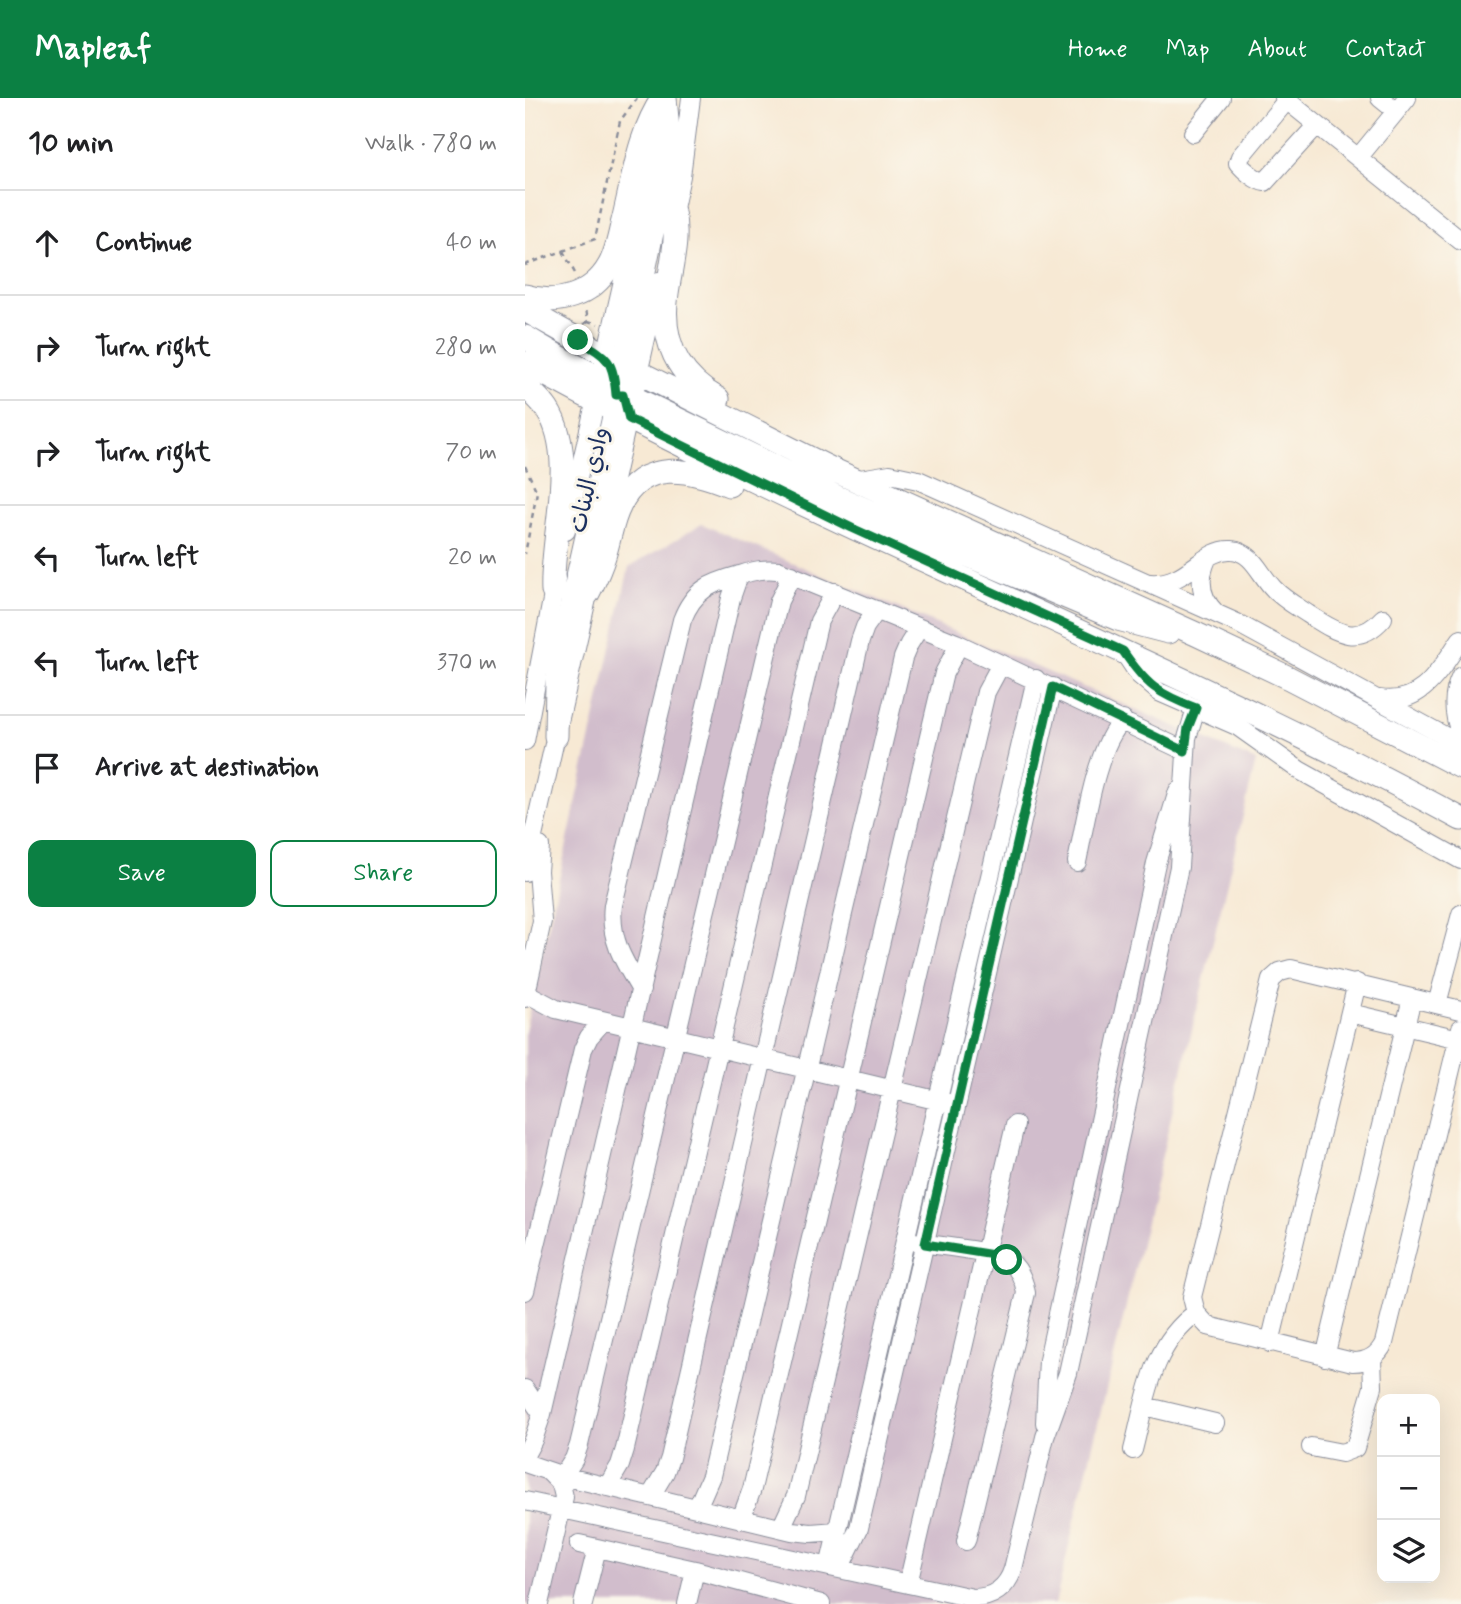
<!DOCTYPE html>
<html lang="en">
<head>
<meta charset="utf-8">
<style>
  :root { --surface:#fff; --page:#f2f2f2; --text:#202124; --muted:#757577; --line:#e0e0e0; --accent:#0b8043 }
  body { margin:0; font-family:Mynerve,"Playpen Sans Arabic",sans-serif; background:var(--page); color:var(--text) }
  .controls { position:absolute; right:21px; bottom:21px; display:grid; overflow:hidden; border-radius:14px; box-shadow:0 7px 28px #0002 }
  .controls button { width:63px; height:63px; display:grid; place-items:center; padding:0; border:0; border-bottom:2px solid var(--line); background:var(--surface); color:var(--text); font:35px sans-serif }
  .stop { position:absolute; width:21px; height:21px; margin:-16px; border:5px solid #0b8043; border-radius:50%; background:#fff }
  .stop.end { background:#0b8043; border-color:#fff; box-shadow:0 2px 7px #0008 }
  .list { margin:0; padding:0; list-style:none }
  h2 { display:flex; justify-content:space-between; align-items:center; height:91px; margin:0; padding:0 28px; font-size:30px }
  h2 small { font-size:23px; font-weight:400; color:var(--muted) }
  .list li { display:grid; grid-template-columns:46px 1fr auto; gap:21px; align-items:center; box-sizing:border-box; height:105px; padding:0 28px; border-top:2px solid var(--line) }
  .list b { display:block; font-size:26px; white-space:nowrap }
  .list em { font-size:23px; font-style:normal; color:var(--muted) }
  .actions { display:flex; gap:14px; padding:21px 28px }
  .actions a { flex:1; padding:16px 0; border:2px solid var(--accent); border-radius:14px; text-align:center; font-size:24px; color:var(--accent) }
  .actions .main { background:var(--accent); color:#fff }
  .icon { flex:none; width:38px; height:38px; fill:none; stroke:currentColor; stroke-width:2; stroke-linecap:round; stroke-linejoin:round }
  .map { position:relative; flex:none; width:936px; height:1506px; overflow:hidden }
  header { display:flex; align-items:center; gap:42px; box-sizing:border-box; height:98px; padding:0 35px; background:var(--accent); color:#fff }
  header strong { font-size:33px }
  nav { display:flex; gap:38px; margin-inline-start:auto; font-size:24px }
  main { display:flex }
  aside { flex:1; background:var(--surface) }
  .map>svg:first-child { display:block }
</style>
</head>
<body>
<header>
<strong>Mapleaf</strong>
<nav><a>Home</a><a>Map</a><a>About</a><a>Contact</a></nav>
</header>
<main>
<aside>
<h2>10 min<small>Walk · 780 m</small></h2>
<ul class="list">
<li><svg class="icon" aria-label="ahead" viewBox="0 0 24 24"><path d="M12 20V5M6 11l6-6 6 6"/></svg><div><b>Continue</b></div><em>40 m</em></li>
<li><svg class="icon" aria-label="right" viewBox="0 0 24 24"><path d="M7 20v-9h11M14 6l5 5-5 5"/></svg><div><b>Turn right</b></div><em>280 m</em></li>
<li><svg class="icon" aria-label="right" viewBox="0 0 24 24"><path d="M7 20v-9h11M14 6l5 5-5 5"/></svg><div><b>Turn right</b></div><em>70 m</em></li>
<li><svg class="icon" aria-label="left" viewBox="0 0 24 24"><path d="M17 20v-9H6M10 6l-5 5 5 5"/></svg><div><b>Turn left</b></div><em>20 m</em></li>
<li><svg class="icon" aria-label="left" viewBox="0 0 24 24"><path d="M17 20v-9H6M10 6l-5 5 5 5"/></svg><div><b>Turn left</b></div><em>370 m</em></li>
<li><svg class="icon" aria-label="arrive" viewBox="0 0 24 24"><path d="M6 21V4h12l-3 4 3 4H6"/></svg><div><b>Arrive at destination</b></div></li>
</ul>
<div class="actions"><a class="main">Save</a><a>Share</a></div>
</aside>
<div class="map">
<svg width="936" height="1506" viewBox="0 0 936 1506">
  <rect width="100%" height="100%" fill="#fbf7ec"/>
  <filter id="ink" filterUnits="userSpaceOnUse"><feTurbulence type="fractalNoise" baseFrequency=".0143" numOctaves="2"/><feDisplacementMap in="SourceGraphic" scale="14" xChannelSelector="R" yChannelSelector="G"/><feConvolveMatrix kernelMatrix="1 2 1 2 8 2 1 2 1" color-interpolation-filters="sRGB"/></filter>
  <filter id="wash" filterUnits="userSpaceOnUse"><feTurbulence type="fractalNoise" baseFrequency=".00686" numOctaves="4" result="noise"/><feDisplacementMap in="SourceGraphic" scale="28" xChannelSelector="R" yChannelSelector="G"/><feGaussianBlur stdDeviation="1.57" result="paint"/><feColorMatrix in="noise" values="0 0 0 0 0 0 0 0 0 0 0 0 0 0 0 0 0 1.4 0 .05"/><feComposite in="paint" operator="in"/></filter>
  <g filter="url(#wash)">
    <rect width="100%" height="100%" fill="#f7e9d4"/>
    <path fill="#d1bdcc" d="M177 426 731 663 530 1506H0V933L104 469Z"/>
  </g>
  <g filter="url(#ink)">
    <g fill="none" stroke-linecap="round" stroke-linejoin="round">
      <defs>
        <path id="minor" d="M759 0 936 143
          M855 0 871 13
          M762 2 715 59 713 65C719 72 731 83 740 84L792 27
          M668 35 696 0
          M833 60 882 0
          M146 124 156 78 166 0
          M329 382 365 376 393 382 712 525 936 647
          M80 422 134 183
          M41 433 135 20
          M682 461C673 481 675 500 691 515
          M625 485C662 488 678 450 707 452 728 454 735 477 749 491 758 501 771 508 783 516 810 533 832 550 858 520
          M598 553 614 577 634 594 712 628 774 672 936 762
          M936 578C926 598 928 617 936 637
          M855 601C898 608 915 571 936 541
          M0 643 31 481
          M552 764C560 727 571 647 598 622
          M0 774 66 483
          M116 892C99 864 84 841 88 807L157 522C169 491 186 485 215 477 228 473 239 470 253 472L431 545 660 653
          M1 895 31 911 423 1005
          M0 900 17 823 13 773 15 748
          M912 906 936 816
          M936 912 766 871 755 874 746 882 667 1199 671 1215 683 1228 828 1264C843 1264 853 1258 859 1245L936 930
          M825 915 934 941
          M390 1144C411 1148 467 1152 483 1162 494 1170 499 1182 501 1195L441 1443
          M0 1193 58 951 64 939 78 923
          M745 1245 832 885
          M800 1259 887 900
          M0 1291 17 1316
          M619 1308 690 1325
          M520 1325 523 1262 631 765 653 693
          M786 1349 817 1355 830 1350 848 1289 847 1260
          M608 1352C621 1302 626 1247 671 1215
          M0 1357 8 1342 17 1316 206 500 214 477
          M0 1365 38 1378 267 1433 286 1435 312 1433
          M38 1378 49 1361 54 1347 254 503 267 477
          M82 1389 95 1367 100 1351 294 523 310 494
          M125 1399 140 1374 145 1360 335 543 340 529 352 512
          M0 1403 448 1500C467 1500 482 1490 488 1471L520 1339 543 1275 654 769 662 640 671 610
          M172 1410 186 1378 378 560 384 546 394 530
          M216 1421 227 1391 419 575 434 547
          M256 1430 271 1398 461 594 476 566
          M54 1446 170 1472 296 1506
          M304 1469 511 581
          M314 1471 334 1430 528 589
          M383 1486 490 1027
          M14 1506 39 1399 36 1386 23 1373
          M58 1506 72 1450
          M162 1506 170 1472"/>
        <path id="major" d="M148 114C154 142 146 167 142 195 135 242 152 278 193 301
          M0 198C31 208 67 198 84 168 91 156 94 141 97 127 108 85 113 36 138 0
          M0 212 99 267 302 369 671 536 764 580 936 669
          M0 239C22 252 78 288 101 284
          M0 265C304 433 631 555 936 721
          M97 279 141 67 143 32 140 0
          M0 287C7 295 16 302 22 311 54 359 25 439 28 493
          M71 304 84 298H105L314 400 454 462 593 521 643 534
          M63 495C70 482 76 469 80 455 85 439 87 422 95 407 118 360 165 371 204 387
          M31 638 32 584 35 558 90 314V285L81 258"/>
      </defs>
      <use href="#minor" stroke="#898c99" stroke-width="20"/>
      <use href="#major" stroke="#898c99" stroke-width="25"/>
      <path stroke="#898c99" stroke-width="2.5" stroke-dasharray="5 5" stroke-linecap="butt" d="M38 153 51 177
        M0 167 70 141 95 23 112 0
        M63 223 73 226
        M59 226 63 223 61 210
        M0 368 12 394 0 456"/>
      <use href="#minor" stroke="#fff" stroke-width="18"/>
      <use href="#major" stroke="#fff" stroke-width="23"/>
    </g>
  </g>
  <g fill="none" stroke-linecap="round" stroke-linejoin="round" filter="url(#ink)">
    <path stroke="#0b8043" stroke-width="9" d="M53 242C83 259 88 261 91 297H98L104 321 327 430 598 553C621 587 633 596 671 610L663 630 660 653 528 589 400 1146 475 1158 482 1162"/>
  </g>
  <g text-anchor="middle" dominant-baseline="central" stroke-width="6" stroke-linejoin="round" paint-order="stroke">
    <g font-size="24" fill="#1b2f5e" stroke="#fbf7ec">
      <text transform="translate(65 382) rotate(-77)">وادي البنات</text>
    </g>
  </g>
</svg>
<div class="controls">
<button>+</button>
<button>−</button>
<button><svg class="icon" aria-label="layers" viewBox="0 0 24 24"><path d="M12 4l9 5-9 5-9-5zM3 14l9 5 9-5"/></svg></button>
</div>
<div class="stop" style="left:482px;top:1162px"></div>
<div class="stop end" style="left:53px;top:242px"></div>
</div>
</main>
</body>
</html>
